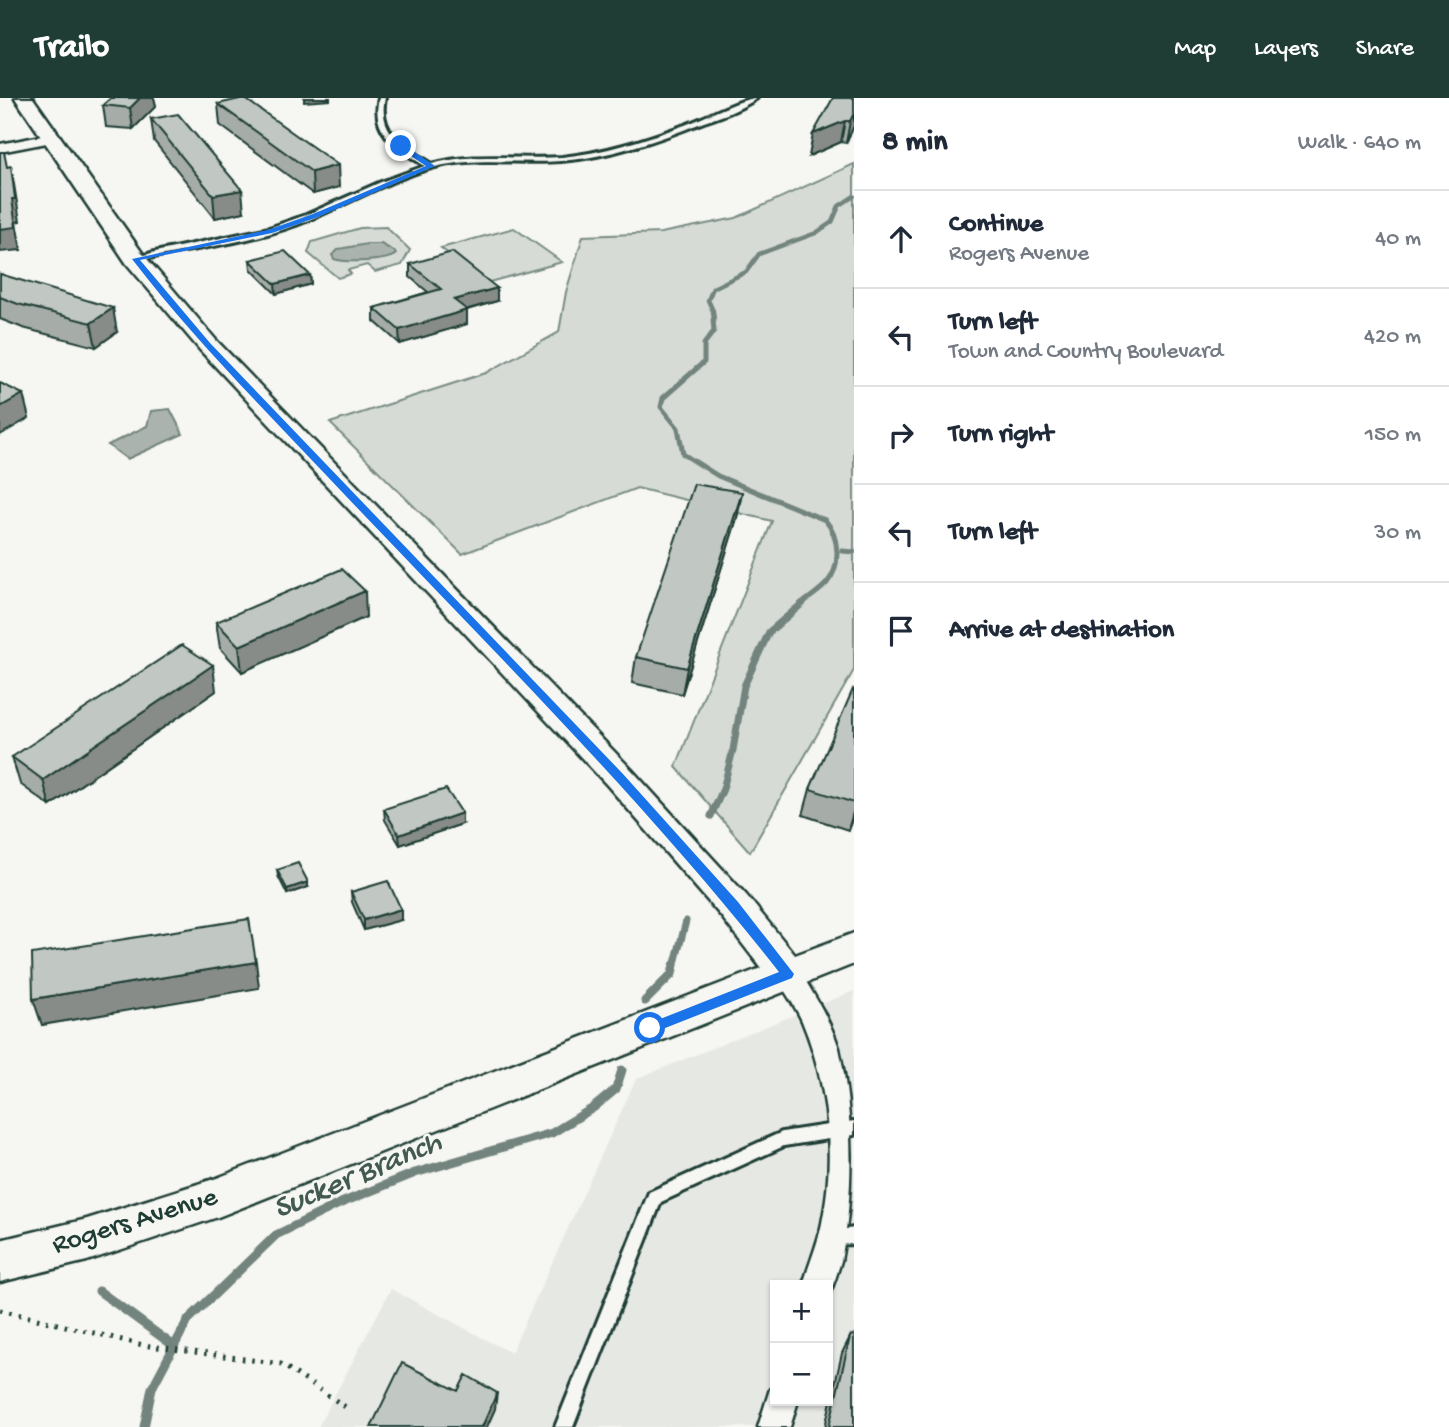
<!DOCTYPE html>
<html lang="en">
<head>
<meta charset="utf-8">
<style>
  :root { --surface:#fff; --page:#f6f6f7; --text:#1f2937; --muted:#747a83; --line:#e0e1e3; --accent:#1f3d34 }
  body { margin:0; font-family:"Gochi Hand",sans-serif; background:var(--page); color:var(--text) }
  .controls { position:absolute; right:21px; bottom:21px; display:grid; overflow:hidden; border-radius:0px; box-shadow:0 2px 5px #0004 }
  .controls button { width:63px; height:63px; display:grid; place-items:center; padding:0; border:0; border-bottom:2px solid var(--line); background:var(--surface); color:var(--text); font:35px sans-serif }
  .stop { position:absolute; width:21px; height:21px; margin:-16px; border:5px solid #1a73e8; border-radius:50%; background:#fff }
  .stop.end { background:#1a73e8; border-color:#fff; box-shadow:0 2px 7px #0008 }
  .list { margin:0; padding:0; list-style:none }
  h2 { display:flex; justify-content:space-between; align-items:center; height:91px; margin:0; padding:0 28px; font-size:30px }
  h2 small { font-size:23px; font-weight:400; color:var(--muted) }
  .list li { display:grid; grid-template-columns:46px 1fr auto; gap:21px; align-items:center; box-sizing:border-box; height:98px; padding:0 28px; border-top:2px solid var(--line) }
  .list b { display:block; font-size:26px; white-space:nowrap }
  .list p { margin:0; font-size:23px; white-space:nowrap; color:var(--muted) }
  .list em { font-size:23px; font-style:normal; color:var(--muted) }
  .icon { flex:none; width:38px; height:38px; fill:none; stroke:currentColor; stroke-width:2; stroke-linecap:round; stroke-linejoin:round }
  .map { position:relative; flex:none; width:854px; height:1329px; overflow:hidden }
  header { display:flex; align-items:center; gap:42px; box-sizing:border-box; height:98px; padding:0 35px; background:var(--accent); color:#fff }
  header strong { font-size:33px }
  nav { display:flex; gap:38px; margin-inline-start:auto; font-size:24px }
  main { display:flex }
  aside { flex:1; background:var(--surface) }
  .map>svg:first-child { display:block }
</style>
</head>
<body>
<header>
<strong>Trailo</strong>
<nav><a>Map</a><a>Layers</a><a>Share</a></nav>
</header>
<main>
<div class="map">
<svg width="854" height="1329" viewBox="0 0 854 1329">
  <rect width="100%" height="100%" fill="#f6f6f2"/>
  <filter id="ink" filterUnits="userSpaceOnUse"><feTurbulence type="fractalNoise" baseFrequency=".0143" numOctaves="2"/><feDisplacementMap in="SourceGraphic" scale="14" xChannelSelector="R" yChannelSelector="G"/><feConvolveMatrix kernelMatrix="1 2 1 2 8 2 1 2 1" color-interpolation-filters="sRGB"/></filter>
  <g filter="url(#ink)">
    <path fill="#e6e8e4" fill-rule="evenodd" d="M854 893V1329H318L391 1191 511 1255 636 981ZM775 1187H828V1303H775Z"/>
    <path fill="#d6dbd6" stroke="#7a8c85" stroke-width="2" d="M854 66V572L750 754 676 669 772 423 637 390 462 456 330 325 486 275 559 234 566 194 583 138 661 135 736 120Z
      M386 129 410 152 402 167 375 174 367 167 348 172 351 176 338 180 308 155 312 144 360 130Z
      M514 130 562 164 486 185 441 150Z"/>
    <path fill="#aab3ae" stroke="#72847d" stroke-width="2" d="M367 146H381L394 153 396 156C387 164 345 165 334 161L332 157 339 151Z
      M170 311 183 336 127 361 108 347 147 328 151 313Z"/>
    <g fill="none" stroke-linecap="round" stroke-linejoin="round">
      <path stroke="#72847d" stroke-width="4.5" d="M714 223 713 213 708 202 713 190 746 174 759 156 816 135 832 124 839 108 854 98"/>
      <path stroke="#72847d" stroke-width="5" d="M713 222 714 233 704 246V264L663 300 661 309 678 330 683 356 718 378 825 422C839 438 842 467 827 485 820 493 809 500 800 507
        M842 453 854 454"/>
      <path stroke="#72847d" stroke-width="7" d="M711 718 723 691 733 652 744 588 769 534 803 505
        M674 869 686 823"/>
      <path stroke="#72847d" stroke-width="9" d="M645 903 672 876 674 867
        M99 1193 174 1248
        M144 1329 152 1290 188 1222 276 1137 341 1105 415 1075 552 1035 593 1010 616 991 622 972"/>
      <defs>
        <path id="lane" d="M379 0H385C377 36 406 49 432 66 475 54 518 62 562 59 603 55 643 42 682 28 701 22 741 0 757 0 742 11 722 18 704 24 659 42 610 59 561 63 520 66 479 59 439 68 389 80 344 109 296 127 244 146 188 151 135 163L131 161 155 154 269 130 306 117 381 84 425 68C399 51 370 36 379 0Z
          M854 1023V1037L784 1048 661 1104 573 1329H555L649 1094 782 1034Z
          M854 1130V1146L833 1147 827 1144 825 1139 827 1134Z"/>
        <path id="street" d="M52 36 59 40 57 43 0 54V46Z
          M788 865 797 869C813 895 829 920 839 950 854 1016 854 1097 841 1163 837 1175 834 1188 828 1198V1187H803C809 1166 818 1146 822 1125 836 1058 828 986 802 923 795 907 783 892 775 876L779 869Z
          M775 1289V1303H798L790 1329H758L770 1291Z"/>
        <path id="secondary" d="M15 0H33L143 156 216 242 631 671 747 798 795 857 854 835V866L218 1119 87 1163 0 1184V1142L87 1121 217 1080 761 870 721 818 607 687 200 252 127 166Z"/>
      </defs>
      <use href="#lane" stroke="#1f3d34" stroke-width="6"/>
      <use href="#street" stroke="#1f3d34" stroke-width="5"/>
      <use href="#secondary" stroke="#1f3d34" stroke-width="5"/>
      <path stroke="#1f3d34" stroke-width="5" stroke-dasharray="2.5 7" stroke-linecap="butt" d="M0 1212 143 1247 281 1266 350 1312"/>
      <use href="#lane" fill="#f6f6f2" fill-rule="evenodd"/>
      <use href="#street" fill="#f6f6f2" fill-rule="evenodd"/>
      <use href="#secondary" fill="#f6f6f2" fill-rule="evenodd"/>
    </g>
    <path fill="#a6aca8" stroke="#1f3d34" stroke-width="2" d="M111 0H154L156 8 133 31 106 29 103 7Z
      M832 2 854 28 846 45 841 44 809 58Z
      M218 6 339 89 313 96 220 27Z
      M151 21 244 114 215 120 154 43Z
      M250 162 310 177 311 186 276 196 251 171Z
      M410 166 497 203 467 212V226L400 246 374 223V210L428 194 410 179Z
      M0 176 117 234 96 249 23 230 0 221Z
      M742 394 737 420 682 596 632 585 636 559Z
      M366 519 242 574 220 550 216 524Z
      M854 592V716L848 732 803 717 810 691Z
      M216 593 50 708 20 686 12 659Z
      M384 711 462 726 400 747 385 722Z
      M277 772 308 789 287 796 278 778Z
      M351 794 401 822 364 832 352 804Z
      M850 1239 854 1329H825L842 1255Z"/>
    <path fill="#878c88" stroke="#1f3d34" stroke-width="2" d="M140 0H154L156 8 133 31 130 10Z
      M304 0H330V2L304 4Z
      M854 15V28L846 45 850 23Z
      M845 23 841 44 809 58 813 36Z
      M338 67 339 89 313 96 312 74Z
      M11 68 20 123 16 124 21 152 0 154V131L12 101Z
      M242 92 244 114 215 120 213 97Z
      M310 177 311 186 276 196 275 186Z
      M497 190V203L454 215V202Z
      M113 210 117 234 96 249 91 225Z
      M467 212V226L400 246 399 232Z
      M23 296 29 320 0 337V309Z
      M742 394 737 420 682 596 687 570Z
      M365 493 366 519 242 574 239 548Z
      M213 567 216 593 50 708 43 682Z
      M854 711V716L848 732Z
      M462 715V726L400 747 399 737Z
      M308 784V789L287 796V791Z
      M401 811V822L364 832V822Z
      M256 864 259 890 42 927 33 901Z
      M497 1295 495 1311 487 1329H482Z"/>
    <path fill="#c1c8c3" stroke="#1f3d34" stroke-width="2" d="M111 0H140L130 10 103 7Z
      M244 0 338 67 312 74 218 6Z
      M833 0H854V15L850 23H845L813 36Z
      M178 16 242 92 213 97 151 21Z
      M0 54H4L7 69 11 68 15 101H12L16 129 0 131Z
      M285 153 310 177 275 186 250 162Z
      M452 154 497 190 454 202 467 212 399 232 374 210 441 191 410 166Z
      M0 176 113 210 91 225 18 206 0 199Z
      M0 285 23 296 0 309Z
      M694 386 742 394 687 570 636 559Z
      M342 471 365 493 239 548 216 524Z
      M182 547 213 567 43 682 12 659Z
      M853 591 854 592V705L810 691Z
      M446 691 462 715 399 737 384 711Z
      M298 765 308 784 287 791 277 772Z
      M388 783 401 811 364 822 351 794Z
      M249 821 256 864 33 901 32 856Z
      M854 1236V1329H829L850 1239Z
      M402 1265 458 1293 466 1277 497 1295 482 1329H371Z"/>
  </g>
  <path fill="#1a73e8" d="M399 47H404L435 68 318 119 272 135 140 162 210 245 623 676 738 804 794 876 792 880 650 936 645 934V927L779 874C641 698 480 540 326 377 260 307 191 238 132 161L268 132 313 116 426 68 399 50Z"/>
  <g text-anchor="middle" dominant-baseline="central" stroke-width="5" stroke-linejoin="round" paint-order="stroke">
    <g font-size="28" fill="#1f3d34" stroke="#f6f6f2">
      <text transform="translate(135 1124) rotate(-17)">Rogers Avenue</text>
    </g>
    <g font-size="32" font-style="italic" fill="#425a52" stroke="#f6f6f2">
      <text transform="translate(358 1079) rotate(-23)">Sucker Branch</text>
    </g>
  </g>
</svg>
<div class="controls">
<button>+</button>
<button>−</button>
</div>
<div class="stop" style="left:650px;top:930px"></div>
<div class="stop end" style="left:401px;top:48px"></div>
</div>
<aside>
<h2>8 min<small>Walk · 640 m</small></h2>
<ul class="list">
<li><svg class="icon" aria-label="ahead" viewBox="0 0 24 24"><path d="M12 20V5M6 11l6-6 6 6"/></svg><div><b>Continue</b><p>Rogers Avenue</p></div><em>40 m</em></li>
<li><svg class="icon" aria-label="left" viewBox="0 0 24 24"><path d="M17 20v-9H6M10 6l-5 5 5 5"/></svg><div><b>Turn left</b><p>Town and Country Boulevard</p></div><em>420 m</em></li>
<li><svg class="icon" aria-label="right" viewBox="0 0 24 24"><path d="M7 20v-9h11M14 6l5 5-5 5"/></svg><div><b>Turn right</b></div><em>150 m</em></li>
<li><svg class="icon" aria-label="left" viewBox="0 0 24 24"><path d="M17 20v-9H6M10 6l-5 5 5 5"/></svg><div><b>Turn left</b></div><em>30 m</em></li>
<li><svg class="icon" aria-label="arrive" viewBox="0 0 24 24"><path d="M6 21V4h12l-3 4 3 4H6"/></svg><div><b>Arrive at destination</b></div></li>
</ul>
</aside>
</main>
</body>
</html>
